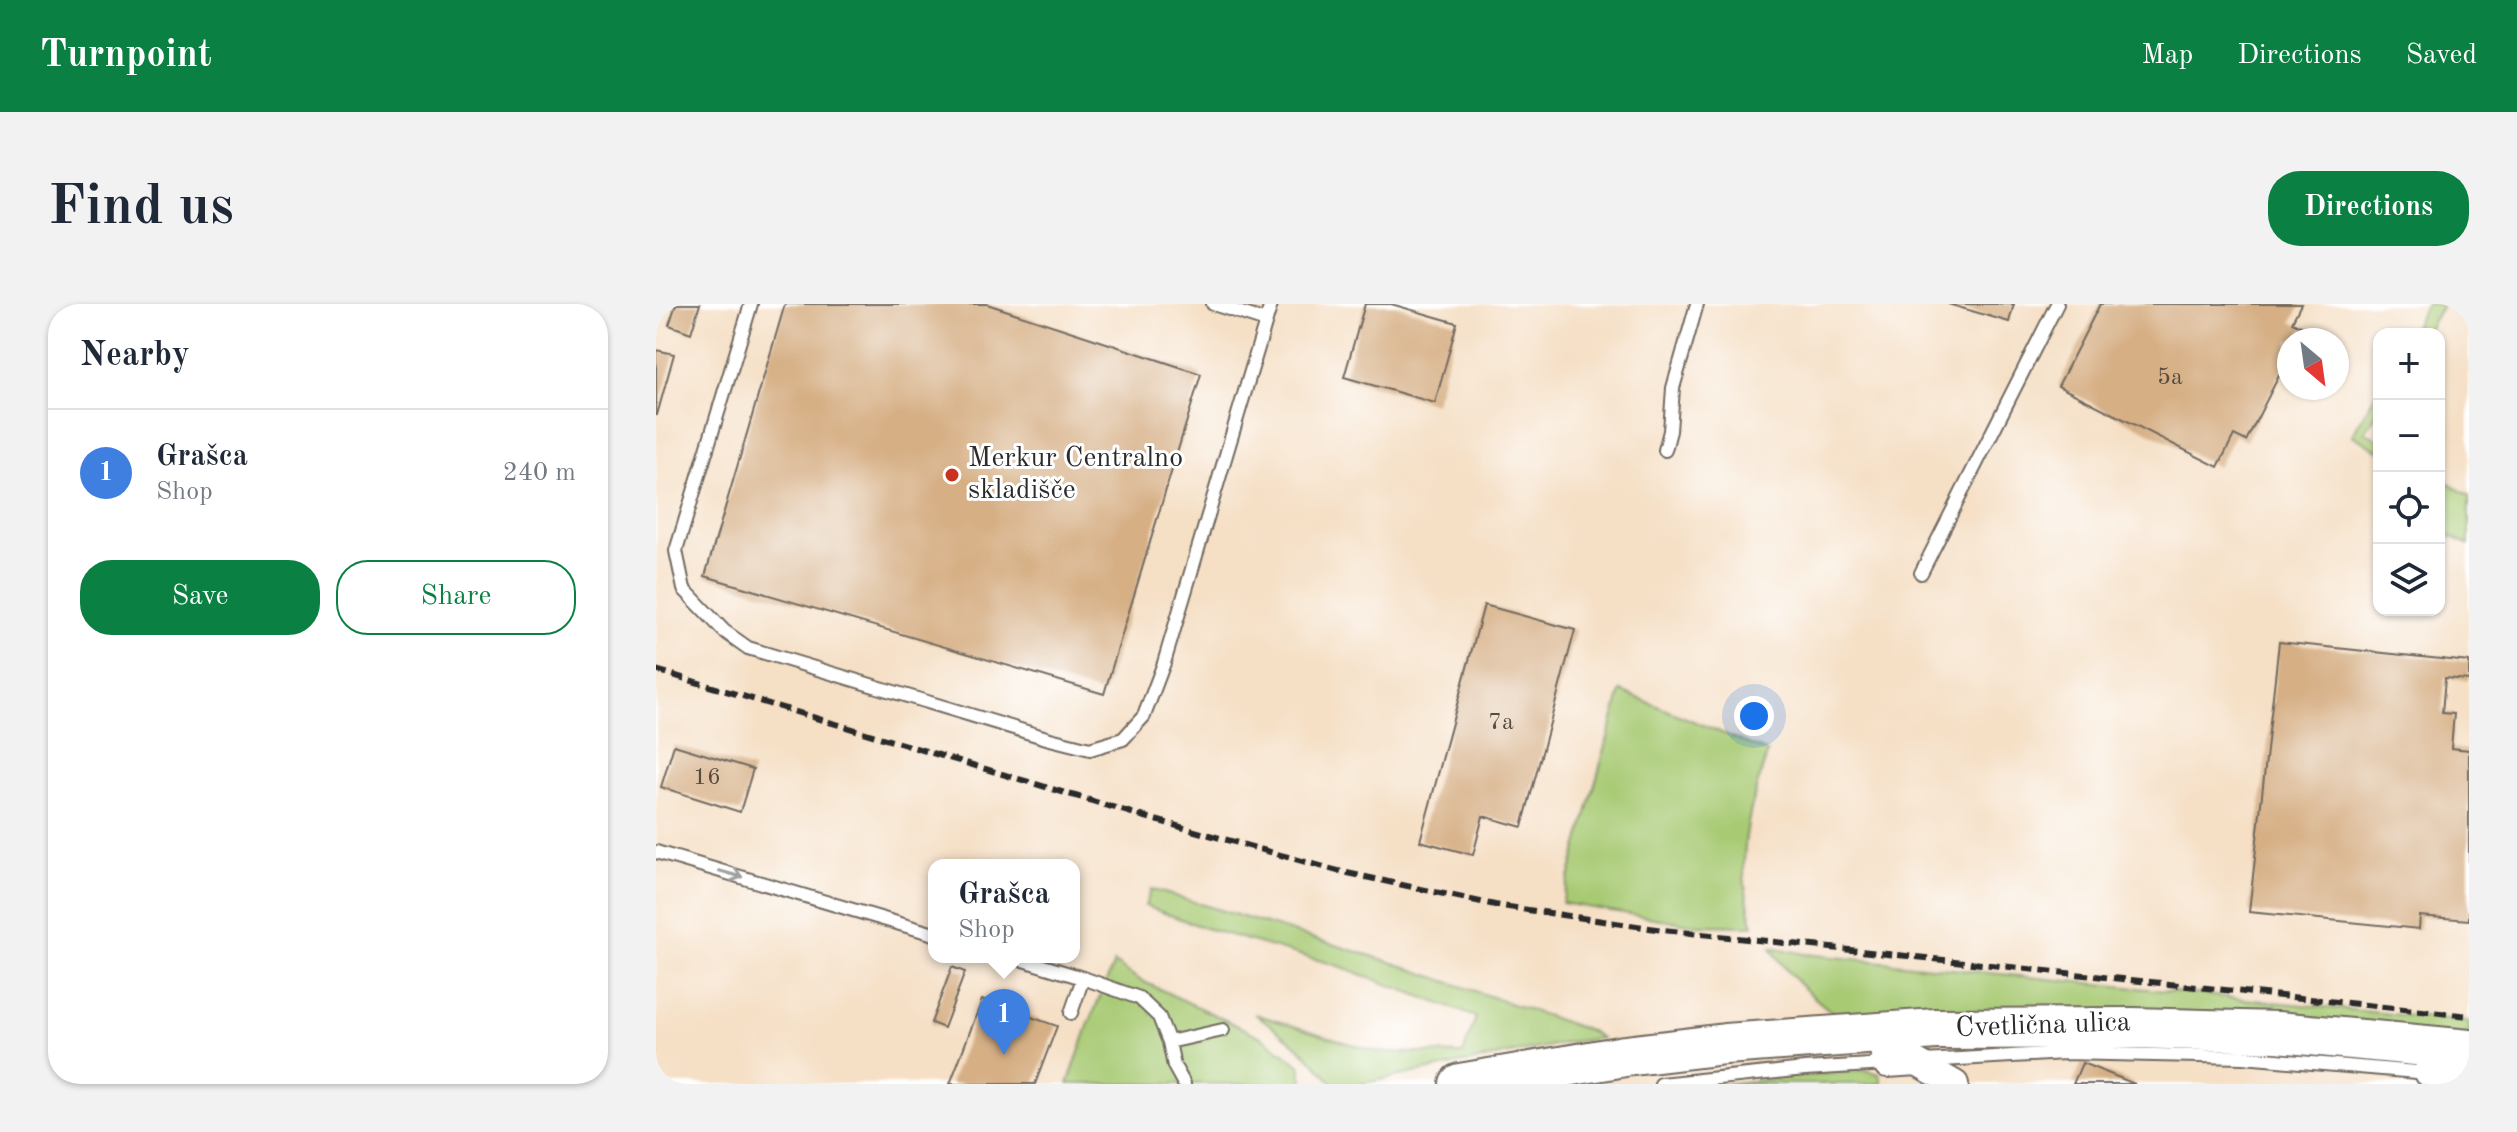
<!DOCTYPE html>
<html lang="en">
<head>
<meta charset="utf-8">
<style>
  :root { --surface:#fff; --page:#f2f2f3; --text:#1f2937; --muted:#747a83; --line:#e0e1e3; --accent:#0b8043 }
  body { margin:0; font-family:"Old Standard TT",serif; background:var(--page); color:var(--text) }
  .controls { position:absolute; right:24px; top:24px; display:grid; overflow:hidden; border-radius:16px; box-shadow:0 2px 6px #0004 }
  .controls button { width:72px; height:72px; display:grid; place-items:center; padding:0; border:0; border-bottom:2px solid var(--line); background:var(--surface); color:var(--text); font:40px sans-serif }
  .compass { position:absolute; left:1621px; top:24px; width:72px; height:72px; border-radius:50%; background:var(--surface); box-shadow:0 2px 6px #0004; rotate:151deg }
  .you { position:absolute; left:1098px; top:412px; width:28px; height:28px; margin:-20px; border:6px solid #fff; border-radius:50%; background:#1a73e8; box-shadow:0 0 0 12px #1a73e833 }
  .badge { display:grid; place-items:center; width:52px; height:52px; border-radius:50%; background:var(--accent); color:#fff; font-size:26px; font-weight:700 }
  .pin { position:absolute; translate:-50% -66px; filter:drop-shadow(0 2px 4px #0008) }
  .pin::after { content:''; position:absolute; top:42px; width:28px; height:24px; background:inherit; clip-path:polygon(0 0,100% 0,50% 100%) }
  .popup { position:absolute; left:272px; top:555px; width:152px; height:104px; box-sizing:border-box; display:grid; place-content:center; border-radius:16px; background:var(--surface); filter:drop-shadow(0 2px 6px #0005); font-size:26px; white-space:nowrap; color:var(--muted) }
  .popup b { font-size:30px; color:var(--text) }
  .popup::after { content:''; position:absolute; left:50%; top:100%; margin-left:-16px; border:16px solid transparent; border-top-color:var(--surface) }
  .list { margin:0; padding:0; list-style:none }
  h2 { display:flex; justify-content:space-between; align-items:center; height:104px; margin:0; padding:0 32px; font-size:34px }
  h2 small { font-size:26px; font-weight:400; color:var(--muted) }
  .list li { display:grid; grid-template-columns:52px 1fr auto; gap:24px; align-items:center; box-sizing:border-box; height:128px; padding:0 32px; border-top:2px solid var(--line) }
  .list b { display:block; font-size:30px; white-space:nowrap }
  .list p { margin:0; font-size:26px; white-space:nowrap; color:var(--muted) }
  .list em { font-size:26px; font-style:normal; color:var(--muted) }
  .actions { display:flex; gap:16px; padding:24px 32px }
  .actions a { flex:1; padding:18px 0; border:2px solid var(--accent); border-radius:32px; text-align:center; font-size:28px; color:var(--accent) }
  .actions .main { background:var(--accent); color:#fff }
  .icon { flex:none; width:44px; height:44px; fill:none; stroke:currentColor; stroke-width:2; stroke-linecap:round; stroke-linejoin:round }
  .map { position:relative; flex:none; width:1813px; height:780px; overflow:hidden; border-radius:32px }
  header { display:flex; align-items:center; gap:48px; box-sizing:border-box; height:112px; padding:0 40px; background:var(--accent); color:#fff }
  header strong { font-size:38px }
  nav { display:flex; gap:44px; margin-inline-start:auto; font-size:28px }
  .intro { display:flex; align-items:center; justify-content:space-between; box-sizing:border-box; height:192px; padding:0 48px }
  h1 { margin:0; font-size:56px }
  .button { padding:20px 36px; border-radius:32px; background:var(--accent); color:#fff; font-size:28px; font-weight:700 }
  main { display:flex; gap:48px; padding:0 48px }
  aside { flex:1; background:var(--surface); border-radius:32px; box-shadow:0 2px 6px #0004 }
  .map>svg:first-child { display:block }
</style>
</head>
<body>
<header>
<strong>Turnpoint</strong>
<nav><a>Map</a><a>Directions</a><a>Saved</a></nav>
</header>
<div class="intro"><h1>Find us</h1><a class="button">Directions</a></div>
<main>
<aside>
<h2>Nearby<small></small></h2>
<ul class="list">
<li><span class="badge" style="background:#3f7fe0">1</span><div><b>Grašca</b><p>Shop</p></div><em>240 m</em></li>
</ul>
<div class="actions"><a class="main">Save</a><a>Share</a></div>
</aside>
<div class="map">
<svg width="1813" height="780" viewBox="0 0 1813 780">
  <rect width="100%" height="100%" fill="#fff"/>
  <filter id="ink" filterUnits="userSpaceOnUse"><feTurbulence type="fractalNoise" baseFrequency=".0125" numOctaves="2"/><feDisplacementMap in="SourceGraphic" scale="16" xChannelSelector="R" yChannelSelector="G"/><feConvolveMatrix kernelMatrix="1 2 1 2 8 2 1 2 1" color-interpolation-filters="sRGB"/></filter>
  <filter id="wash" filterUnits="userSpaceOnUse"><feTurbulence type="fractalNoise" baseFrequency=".006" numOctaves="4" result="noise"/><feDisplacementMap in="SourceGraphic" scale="32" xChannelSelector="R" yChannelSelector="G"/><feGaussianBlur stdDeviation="1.8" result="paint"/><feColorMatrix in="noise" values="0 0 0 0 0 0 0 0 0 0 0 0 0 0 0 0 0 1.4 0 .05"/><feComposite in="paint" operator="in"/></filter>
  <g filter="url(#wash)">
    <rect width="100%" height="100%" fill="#f5dfc5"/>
    <path fill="#a8ca73" stroke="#6a7a4f" stroke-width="2" d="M1771 0H1787L1769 30H1754Z
      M1723 84V106L1709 128 1723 136V147L1696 131Z
      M1783 173 1813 192V241L1783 227Z
      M965 387 1112 448C1099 485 1087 526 1088 566 1088 585 1093 603 1097 622L1040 621 906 599Z
      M495 585 732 657 934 727 945 734 914 738 703 780H677C652 748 632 733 599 710L721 748 807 750 820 713 683 662 549 624 489 602Z
      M1115 643 1149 650 1813 718V732L1182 713C1156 692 1131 673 1115 643Z
      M458 659 484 676 606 733 644 761 647 777 645 780H412L432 722Z
      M1209 766 1224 770 1226 780H1065Z"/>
    <g id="blocks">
      <path fill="#d6af84" d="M20 0H44L35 29 13 21Z
        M129 0H331L545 70 448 390 49 272Z
        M709 0H735L801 19 779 99 688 73Z
        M1292 0H1358L1353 18Z
        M1444 0H1645L1636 18 1647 23 1641 36H1633V52L1590 137 1578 131 1562 163 1402 82Z
        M0 46 18 50 1 111H0Z
        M828 301 919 326 866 523 827 512 817 551 764 537Z
        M1623 338 1813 358V376L1789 374 1786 409 1798 410 1795 444 1813 446V616L1764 612 1763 625 1593 608Z
        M18 441 97 465 84 508 5 483Z
        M296 663 309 668 288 724 275 719Z
        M326 696 401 722 379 780H294Z
        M1426 759 1479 780H1417Z"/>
    </g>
  </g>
  <g filter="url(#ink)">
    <use href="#blocks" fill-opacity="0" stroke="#726a61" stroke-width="2"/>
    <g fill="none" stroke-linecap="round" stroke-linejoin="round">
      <defs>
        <path id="lane" d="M95 0 20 247 28 285 68 327 92 344 394 435 434 445 467 435 488 412 508 359 615 0
          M557 0 610 17
          M1009 146 1014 127 1017 84 1041 0
          M1265 269 1401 0
          M0 548 278 630
          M357 653 427 674 483 694 503 713 513 738 518 762 528 780
          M415 709 427 674
          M513 738 567 726
          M1268 757 1409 749 1587 753 1772 769
          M1005 780 1149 765 1231 760"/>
        <path id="street" d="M1222 729 1231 760 1261 758 1299 780
          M1775 742 1772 769 1813 775"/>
        <path id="primary" d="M804 780 969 752 1069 740 1280 725 1477 724 1621 728 1813 746"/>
      </defs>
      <use href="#lane" stroke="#726a61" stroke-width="16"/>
      <use href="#street" stroke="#726a61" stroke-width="30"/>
      <use href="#primary" stroke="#726a61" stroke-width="44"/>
      <use href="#lane" stroke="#fff" stroke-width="12"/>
      <use href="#street" stroke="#fff" stroke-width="26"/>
      <use href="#primary" stroke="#fff" stroke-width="40"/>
      <path stroke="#2b2b2b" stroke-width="6" stroke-dasharray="12 6" stroke-linecap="butt" d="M0 366 496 515 682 567 839 601 1007 626 1813 712"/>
    </g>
    <defs><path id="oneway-shaft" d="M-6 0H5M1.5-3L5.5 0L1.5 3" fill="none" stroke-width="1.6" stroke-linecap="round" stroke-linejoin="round" transform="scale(2)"/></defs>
    <use stroke="#a0a0a0" href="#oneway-shaft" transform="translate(75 570) rotate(16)"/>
  </g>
  <circle fill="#c8321e" stroke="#fff" stroke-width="3" cx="296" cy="171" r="8"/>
  <g text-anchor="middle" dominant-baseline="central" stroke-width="6" stroke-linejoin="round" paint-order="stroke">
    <g font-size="24" fill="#564c41">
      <text x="1514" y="74">5a</text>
      <text x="845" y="419">7a</text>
      <text x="51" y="474">16</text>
    </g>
    <g font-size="28" fill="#2b2b2b" stroke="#fff" text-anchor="start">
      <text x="312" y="155">Merkur Centralno<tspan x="312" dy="32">skladišče</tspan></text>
    </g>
    <g font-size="28" fill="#2b2b2b" stroke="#fff">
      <text transform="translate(1387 722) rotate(-2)">Cvetlična ulica</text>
    </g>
  </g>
</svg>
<div class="controls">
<button>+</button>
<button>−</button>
<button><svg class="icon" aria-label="locate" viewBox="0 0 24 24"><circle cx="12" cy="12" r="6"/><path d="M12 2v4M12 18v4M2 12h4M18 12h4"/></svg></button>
<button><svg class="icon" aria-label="layers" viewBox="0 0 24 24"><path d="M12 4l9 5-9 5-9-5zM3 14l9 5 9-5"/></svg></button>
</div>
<svg class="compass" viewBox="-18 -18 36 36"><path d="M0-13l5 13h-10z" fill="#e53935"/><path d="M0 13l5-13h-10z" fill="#747a83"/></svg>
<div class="you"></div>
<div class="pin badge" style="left:348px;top:751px;background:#3f7fe0">1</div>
<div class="popup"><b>Grašca</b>Shop</div>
</div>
</main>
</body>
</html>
